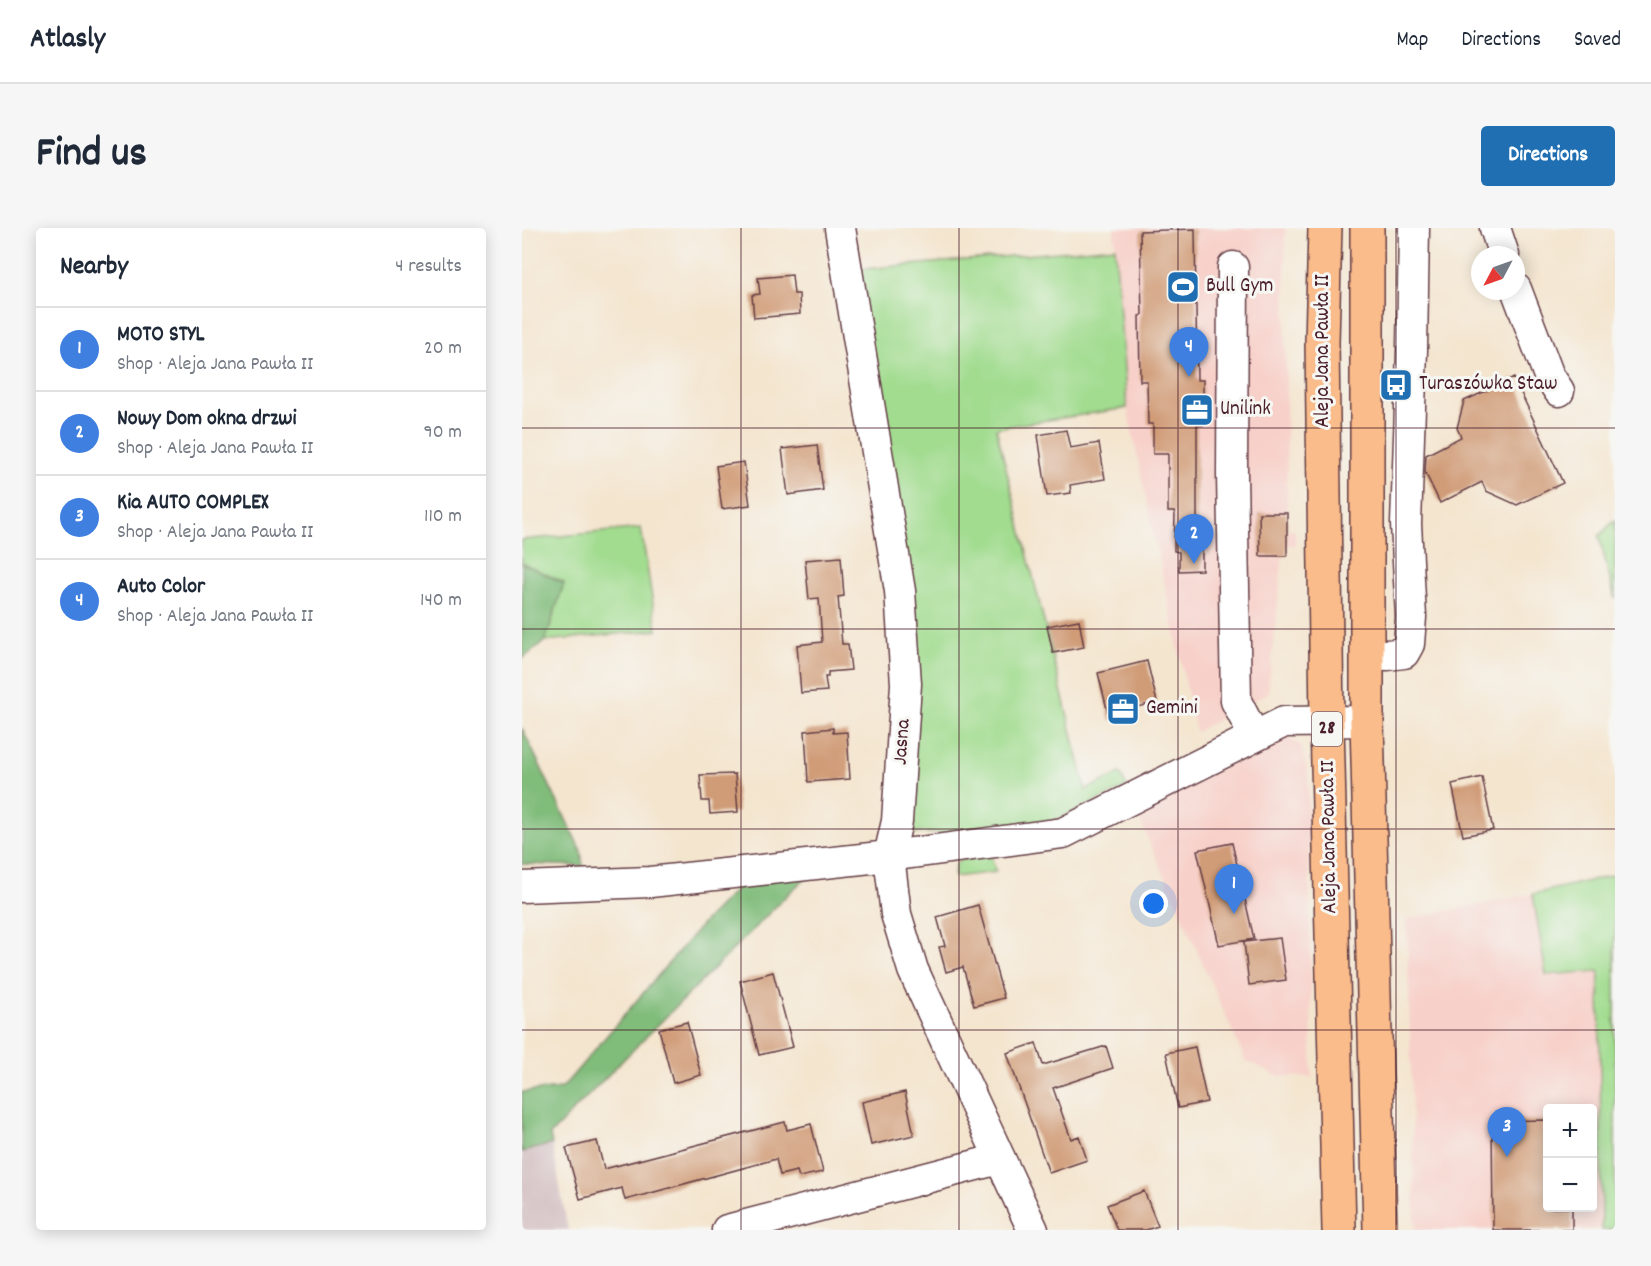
<!DOCTYPE html>
<html lang="en">
<head>
<meta charset="utf-8">
<style>
  :root { --surface:#fff; --page:#f6f6f7; --text:#1f2937; --muted:#747a83; --line:#e0e1e3; --accent:#1f6fb2 }
  body { margin:0; font-family:Dekko,sans-serif; background:var(--page); color:var(--text) }
  .controls { position:absolute; right:18px; bottom:18px; display:grid; overflow:hidden; border-radius:6px; box-shadow:0 3px 15px #0003 }
  .controls button { width:54px; height:54px; display:grid; place-items:center; padding:0; border:0; border-bottom:2px solid var(--line); background:var(--surface); color:var(--text); font:30px sans-serif }
  .compass { position:absolute; left:949px; top:18px; width:54px; height:54px; border-radius:50%; background:var(--surface); box-shadow:0 3px 15px #0003; rotate:229deg }
  .you { position:absolute; left:632px; top:676px; width:21px; height:21px; margin:-15px; border:4px solid #fff; border-radius:50%; background:#1a73e8; box-shadow:0 0 0 9px #1a73e833 }
  .badge { display:grid; place-items:center; width:39px; height:39px; border-radius:50%; background:var(--accent); color:#fff; font-size:20px; font-weight:700 }
  .pin { position:absolute; translate:-50% -50px; filter:drop-shadow(0 2px 3px #0008) }
  .pin::after { content:''; position:absolute; top:32px; width:21px; height:18px; background:inherit; clip-path:polygon(0 0,100% 0,50% 100%) }
  .list { margin:0; padding:0; list-style:none }
  h2 { display:flex; justify-content:space-between; align-items:center; height:78px; margin:0; padding:0 24px; font-size:26px }
  h2 small { font-size:20px; font-weight:400; color:var(--muted) }
  .list li { display:grid; grid-template-columns:39px 1fr auto; gap:18px; align-items:center; box-sizing:border-box; height:84px; padding:0 24px; border-top:2px solid var(--line) }
  .list b { display:block; font-size:22px; white-space:nowrap }
  .list p { margin:0; font-size:20px; white-space:nowrap; color:var(--muted) }
  .list em { font-size:20px; font-style:normal; color:var(--muted) }
  .map { position:relative; flex:none; width:1093px; height:1002px; overflow:hidden; border-radius:6px }
  header { display:flex; align-items:center; gap:36px; box-sizing:border-box; height:84px; padding:0 30px; background:var(--surface); border-bottom:2px solid var(--line) }
  header strong { font-size:28px }
  nav { display:flex; gap:33px; margin-inline-start:auto; font-size:21px }
  .intro { display:flex; align-items:center; justify-content:space-between; box-sizing:border-box; height:144px; padding:0 36px }
  h1 { margin:0; font-size:42px }
  .button { padding:15px 27px; border-radius:6px; background:var(--accent); color:#fff; font-size:21px; font-weight:700 }
  main { display:flex; gap:36px; padding:0 36px }
  aside { flex:1; background:var(--surface); border-radius:6px; box-shadow:0 3px 15px #0003 }
  .map>svg:first-child { display:block }
</style>
</head>
<body>
<header>
<strong>Atlasly</strong>
<nav><a>Map</a><a>Directions</a><a>Saved</a></nav>
</header>
<div class="intro"><h1>Find us</h1><a class="button">Directions</a></div>
<main>
<aside>
<h2>Nearby<small>4 results</small></h2>
<ul class="list">
<li><span class="badge" style="background:#3f7fe0">1</span><div><b>MOTO STYL</b><p>Shop · Aleja Jana Pawła II</p></div><em>20 m</em></li>
<li><span class="badge" style="background:#3f7fe0">2</span><div><b>Nowy Dom okna drzwi</b><p>Shop · Aleja Jana Pawła II</p></div><em>90 m</em></li>
<li><span class="badge" style="background:#3f7fe0">3</span><div><b>Kia AUTO COMPLEX</b><p>Shop · Aleja Jana Pawła II</p></div><em>110 m</em></li>
<li><span class="badge" style="background:#3f7fe0">4</span><div><b>Auto Color</b><p>Shop · Aleja Jana Pawła II</p></div><em>140 m</em></li>
</ul>
</aside>
<div class="map">
<svg width="1093" height="1002" viewBox="0 0 1093 1002">
  <rect width="100%" height="100%" fill="#f6f6f2"/>
  <filter id="ink" filterUnits="userSpaceOnUse"><feTurbulence type="fractalNoise" baseFrequency=".0167" numOctaves="2"/><feDisplacementMap in="SourceGraphic" scale="12" xChannelSelector="R" yChannelSelector="G"/><feConvolveMatrix kernelMatrix="1 2 1 2 8 2 1 2 1" color-interpolation-filters="sRGB"/></filter>
  <filter id="wash" filterUnits="userSpaceOnUse"><feTurbulence type="fractalNoise" baseFrequency=".008" numOctaves="4" result="noise"/><feDisplacementMap in="SourceGraphic" scale="24" xChannelSelector="R" yChannelSelector="G"/><feGaussianBlur stdDeviation="1.35" result="paint"/><feColorMatrix in="noise" values="0 0 0 0 0 0 0 0 0 0 0 0 0 0 0 0 0 1.4 0 .05"/><feComposite in="paint" operator="in"/></filter>
  <g filter="url(#wash)">
    <rect width="100%" height="100%" fill="#f4e5cf"/>
    <path fill="#f7d0c9" fill-rule="evenodd" d="M592 0H763L765 302H773V317H765V328H761L746 465 674 504 605 180Z
      M764 509 779 517 786 546 790 849 755 848 723 832 613 581Z
      M1011 666 1024 746 1077 743 1080 1002H893L885 691ZM1026 880H1070V980H1026Z"/>
    <path fill="#d2bec1" d="M30 916 46 1002H0V924Z"/>
    <path fill="#a1dc8f" stroke="#767e5d" stroke-width="1.5" d="M593 19 605 180 474 200 564 562 598 545 605 559 523 597 435 605H393L389 596 331 42Z
      M1093 292V371L1077 308Z
      M119 300 135 402 23 413 42 355 0 335V312Z
      M469 627 474 644 432 649 433 638 437 632Z
      M1093 647V1002H1080L1077 743 1024 747 1011 666Z"/>
    <path fill="#80bc7a" stroke="#656e52" stroke-width="1.5" d="M0 335 42 355 23 413 0 431Z
      M0 500 59 623 61 638 0 636Z
      M285 649 267 665C188 746 106 825 28 907L30 916 0 924V864L40 860 181 695 225 650Z"/>
    <g id="blocks">
      <path fill="#d09b77" d="M673 1 675 152H681V197H675V322H680V342L657 343V324L652 323 653 284H646V226H631V196H626L625 153H618L617 88 620 87 618 3Z
        M270 47 272 66H277L278 86 232 90 230 67 238 66 236 50Z
        M992 150 1041 255 995 277 964 263 960 254 918 275 903 244 904 227 939 209 935 200 942 173Z
        M544 202 548 220 577 215 583 251 548 257 549 265 525 268 516 207Z
        M295 217 301 262 266 267 260 221Z
        M222 234 228 277 200 281 194 238Z
        M737 285H765V328H738Z
        M319 329 322 368 316 369 320 416H326L329 442 306 444V449H303L305 463 279 465 275 417 300 414 297 370 287 371 283 332Z
        M557 392 562 419 531 425 525 398Z
        M625 433 635 474 611 480 612 487 588 493 576 445Z
        M311 500V505L325 504 328 551 286 554 283 503Z
        M213 546 216 584 188 586 187 573H180L178 547Z
        M960 549 971 602 941 608 930 556Z
        M710 615 732 711 697 717 675 622Z
        M456 677 482 770 452 778 441 739 424 744 417 719 423 718 415 689Z
        M758 710 764 752 727 757 722 714Z
        M251 744 271 819 237 827 218 753Z
        M165 794 179 847 151 855 137 801Z
        M514 815 521 837 584 818 591 840 531 860 549 911 557 908 565 932 527 945 485 825Z
        M673 819 685 874 656 880 644 825Z
        M383 864 392 907 349 917 340 874Z
        M1026 892V980H1050V1002H971L970 893Z
        M263 894 265 902 289 896 301 944 277 949 275 943 258 947 254 931 103 972 100 960 58 971 44 920 75 913 82 941Z
        M622 963 636 998 624 1002H595L585 977Z"/>
    </g>
  </g>
  <g filter="url(#ink)">
    <use href="#blocks" fill-opacity="0" stroke="#643d44" stroke-width="1.5"/>
    <g fill="none" stroke-linecap="round" stroke-linejoin="round">
      <defs>
        <path id="minor" d="M318 0 378 363 384 456 375 593 367 628 374 686 391 742 511 1002
          M973 0 982 27
          M711 39 710 246 714 473 732 508
          M994 61 1027 148 1037 163
          M845 426 866 427 882 425 887 416 889 389 884 296 890 122 892 0
          M0 659 128 654 367 628 541 605 762 494 845 493
          M205 1002 477 931"/>
        <path id="major" d="M803 0 800 114 805 494 817 1002
          M845 0V493L858 1002"/>
      </defs>
      <use href="#minor" stroke="#643d44" stroke-width="33"/>
      <use href="#major" stroke="#643d44" stroke-width="36"/>
      <use href="#minor" stroke="#fff" stroke-width="30"/>
      <use href="#major" stroke="#f9bc8a" stroke-width="33"/>
    </g>
  </g>
  <path fill="none" stroke="#4a1f2b" stroke-width="1.5" stroke-opacity="0.55" d="M219 0V1002M437 0V1002M656 0V1002M874 0V1002M0 200H1093M0 401H1093M0 601H1093M0 802H1093"/>
  <defs>
    <symbol id="stadium-square" viewBox="-11 -11 22 22"><rect x="-9" y="-9" width="18" height="18" rx="4" fill="#1f6fb2" stroke="#f6f6f2"/><path d="M0-5a6.5 5 0 1 0 0 10a6.5 5 0 1 0 0-10ZM-3.5-1.8h7v3.6h-7Z" fill="#fff"/></symbol>
    <symbol id="bus-square" viewBox="-11 -11 22 22"><rect x="-9" y="-9" width="18" height="18" rx="4" fill="#1f6fb2" stroke="#f6f6f2"/><path d="M-5-6H5V4H4V6H2V4H-2V6H-4V4H-5ZM-3.5-4V0h7V-4ZM-3.5 1.2v1.5H-2V1.2ZM2 1.2v1.5H3.5V1.2Z" fill="#fff"/></symbol>
    <symbol id="office-square" viewBox="-11 -11 22 22"><rect x="-9" y="-9" width="18" height="18" rx="4" fill="#1f6fb2" stroke="#f6f6f2"/><path d="M-6-3h4V-5.5h4V-3h4V5H-6ZM-1-4.5V-3h2v-1.5ZM-6 0V1H6V0Z" fill="#fff"/></symbol>
  </defs>
  <g fill-rule="evenodd">
    <use href="#stadium-square" x="642" y="40" width="38" height="38"/>
    <use href="#bus-square" x="855" y="138" width="38" height="38"/>
    <use href="#office-square" x="656" y="163" width="38" height="38"/>
    <use href="#office-square" x="582" y="462" width="38" height="38"/>
  </g>
  <g text-anchor="middle" dominant-baseline="central" stroke-width="6" stroke-linejoin="round" paint-order="stroke">
    <rect fill="#f6f6f2" stroke="#7e6067" stroke-width="1.5" x="790" y="484" width="30" height="34" rx="4.5"/>
    <g font-size="20" font-weight="bold" fill="#4a1f2b">
      <text x="805" y="501">28</text>
    </g>
    <g font-size="21" fill="#4a1f2b" stroke="#f6f6f2" text-anchor="start">
      <text x="684" y="59">Bull Gym</text>
      <text x="897" y="157">Turaszówka Staw</text>
      <text x="698" y="182">Unilink</text>
      <text x="624" y="481">Gemini</text>
    </g>
    <g font-size="21" fill="#4a1f2b" stroke="#f6f6f2">
      <text transform="translate(802 123) rotate(-90)">Aleja Jana Pawła II</text>
      <text transform="translate(381 514) rotate(-86)">Jasna</text>
      <text transform="translate(808 609) rotate(-91)">Aleja Jana Pawła II</text>
    </g>
  </g>
</svg>
<div class="controls">
<button>+</button>
<button>−</button>
</div>
<svg class="compass" viewBox="-18 -18 36 36"><path d="M0-13l5 13h-10z" fill="#e53935"/><path d="M0 13l5-13h-10z" fill="#747a83"/></svg>
<div class="you"></div>
<div class="pin badge" style="left:712px;top:686px;background:#3f7fe0">1</div>
<div class="pin badge" style="left:672px;top:336px;background:#3f7fe0">2</div>
<div class="pin badge" style="left:985px;top:929px;background:#3f7fe0">3</div>
<div class="pin badge" style="left:667px;top:149px;background:#3f7fe0">4</div>
</div>
</main>
</body>
</html>
